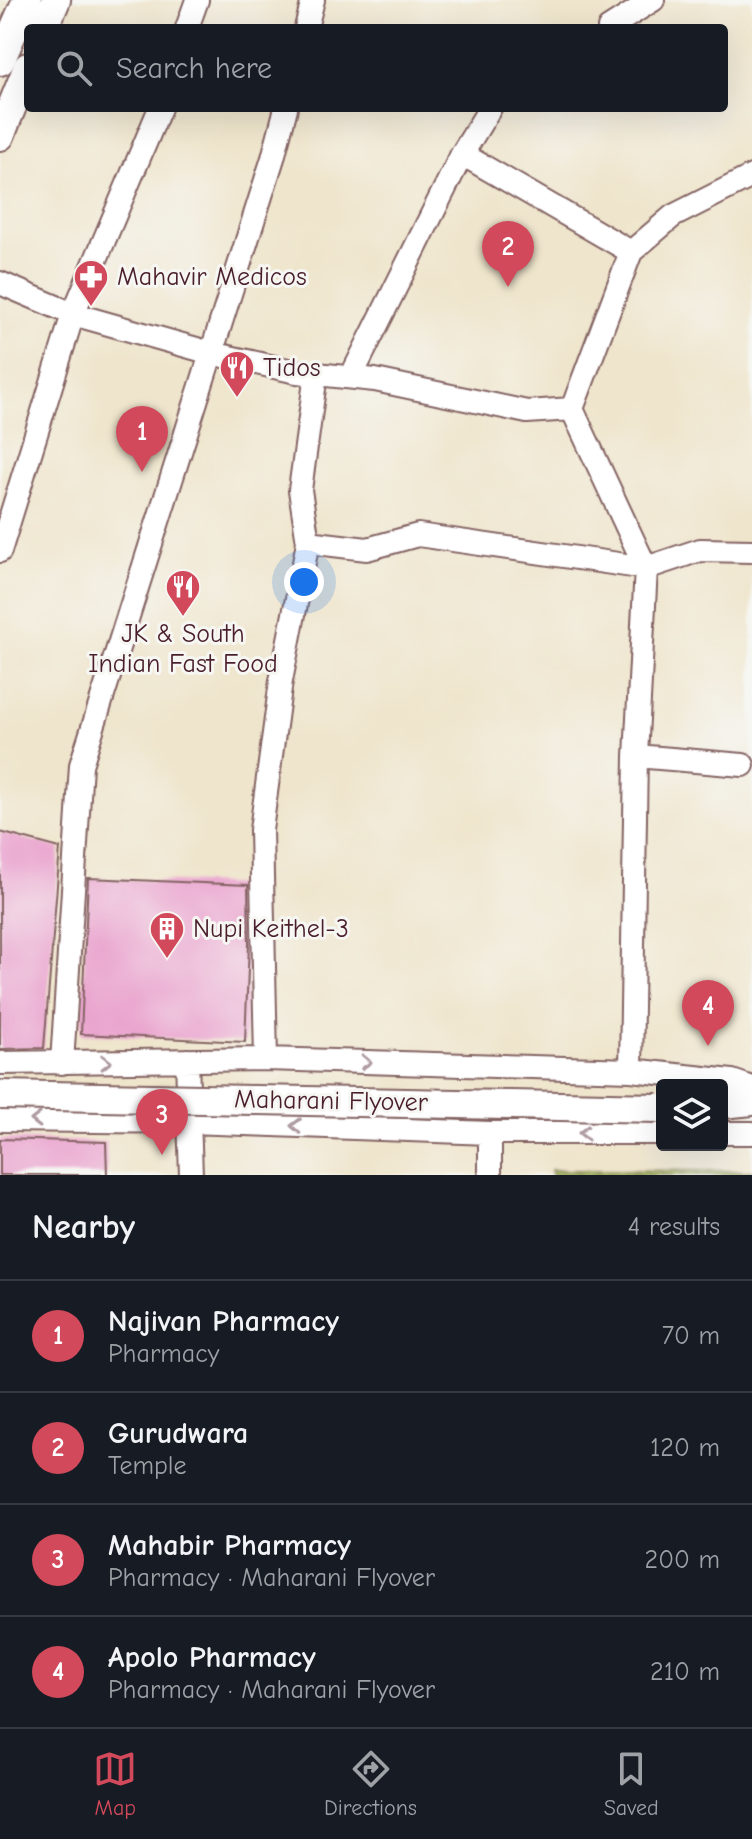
<!DOCTYPE html>
<html lang="en">
<head>
<meta charset="utf-8">
<style>
  :root { --surface:#171b24; --page:#20242c; --text:#f1f3f6; --muted:#9ea1a6; --line:#363941; --accent:#d1495b }
  body { margin:0; font-family:"Comic Neue",sans-serif; background:var(--page); color:var(--text) }
  .controls { position:absolute; right:24px; bottom:24px; display:grid; overflow:hidden; border-radius:8px; box-shadow:0 8px 32px #0002 }
  .controls button { width:72px; height:72px; display:grid; place-items:center; padding:0; border:0; border-bottom:2px solid var(--line); background:var(--surface); color:var(--text); font:40px sans-serif }
  .you { position:absolute; left:304px; top:582px; width:28px; height:28px; margin:-20px; border:6px solid #fff; border-radius:50%; background:#1a73e8; box-shadow:0 0 0 12px #1a73e833 }
  .badge { display:grid; place-items:center; width:52px; height:52px; border-radius:50%; background:var(--accent); color:#fff; font-size:26px; font-weight:700 }
  .pin { position:absolute; translate:-50% -66px; filter:drop-shadow(0 2px 4px #0008) }
  .pin::after { content:''; position:absolute; top:42px; width:28px; height:24px; background:inherit; clip-path:polygon(0 0,100% 0,50% 100%) }
  .list { margin:0; padding:0; list-style:none }
  h2 { display:flex; justify-content:space-between; align-items:center; height:104px; margin:0; padding:0 32px; font-size:34px }
  h2 small { font-size:26px; font-weight:400; color:var(--muted) }
  .list li { display:grid; grid-template-columns:52px 1fr auto; gap:24px; align-items:center; box-sizing:border-box; height:112px; padding:0 32px; border-top:2px solid var(--line) }
  .list b { display:block; font-size:30px; white-space:nowrap }
  .list p { margin:0; font-size:26px; white-space:nowrap; color:var(--muted) }
  .list em { font-size:26px; font-style:normal; color:var(--muted) }
  .icon { flex:none; width:44px; height:44px; fill:none; stroke:currentColor; stroke-width:2; stroke-linecap:round; stroke-linejoin:round }
  .map { position:relative; flex:none; width:752px; height:1175px; overflow:hidden }
  .search { position:absolute; background:var(--surface); box-shadow:0 8px 32px #0002; left:24px; right:24px; top:24px; height:88px; display:flex; align-items:center; gap:20px; box-sizing:border-box; padding:0 28px; border-radius:8px; color:var(--muted); font-size:30px }
  .sheet { height:552px; background:var(--surface) }
  nav { display:flex; justify-content:space-around; align-items:center; box-sizing:border-box; height:112px; border-top:2px solid var(--line); background:var(--surface); font-size:22px; color:var(--muted) }
  nav a { display:grid; justify-items:center; gap:4px }
  nav .on { color:var(--accent) }
  .map>svg:first-child { display:block }
</style>
</head>
<body>
<div class="map">
<svg width="752" height="1175" viewBox="0 0 752 1175">
  <rect width="100%" height="100%" fill="#f6f6f2"/>
  <filter id="ink" filterUnits="userSpaceOnUse"><feTurbulence type="fractalNoise" baseFrequency=".0125" numOctaves="2"/><feDisplacementMap in="SourceGraphic" scale="16" xChannelSelector="R" yChannelSelector="G"/><feConvolveMatrix kernelMatrix="1 2 1 2 8 2 1 2 1" color-interpolation-filters="sRGB"/></filter>
  <filter id="wash" filterUnits="userSpaceOnUse"><feTurbulence type="fractalNoise" baseFrequency=".006" numOctaves="4" result="noise"/><feDisplacementMap in="SourceGraphic" scale="32" xChannelSelector="R" yChannelSelector="G"/><feGaussianBlur stdDeviation="1.8" result="paint"/><feColorMatrix in="noise" values="0 0 0 0 0 0 0 0 0 0 0 0 0 0 0 0 0 1.4 0 .05"/><feComposite in="paint" operator="in"/></filter>
  <g filter="url(#wash)">
    <rect width="100%" height="100%" fill="#efe5cc"/>
    <path fill="#adc46a" stroke="#7c724a" stroke-width="2" d="M551 1170 752 1171V1175H551Z"/>
    <g id="blocks">
      <path fill="#eaa5cf" d="M0 832 60 848 44 1048 0 1049Z
        M88 878 248 885 249 944 245 1042 81 1034Z
        M0 1139 106 1142 107 1175H0Z"/>
    </g>
  </g>
  <g filter="url(#ink)">
    <use href="#blocks" fill-opacity="0" stroke="#846463" stroke-width="2"/>
    <g fill="none" stroke-linecap="round" stroke-linejoin="round">
      <defs>
        <path id="minor" d="M187 28 197 0
          M306 28 313 0
          M609 28 653 0
          M462 154 631 252
          M0 283 73 314 211 353 297 372 375 380 527 412 572 409
          M351 377 462 154 490 108
          M308 542 367 549 418 535 646 568 700 550 752 551
          M0 551 73 314 160 108
          M636 756 743 765
          M266 1059 261 830 281 681 308 542 300 490 316 374
          M187 1060 191 1175
          M0 1063 266 1059 631 1070 732 1081 752 1088
          M62 1063 81 765 273 158 286 108
          M631 1070 636 756 646 568 572 409 631 252 673 216 752 176
          M0 1120 189 1122 490 1133H662
          M722 1133H752
          M490 1175V1133"/>
        <path id="major" d="M44 28 56 0
          M0 61 27 0
          M0 136 28 67
          M722 1104 752 1101"/>
      </defs>
      <use href="#minor" stroke="#846463" stroke-width="26"/>
      <use href="#major" stroke="#846463" stroke-width="32"/>
      <use href="#minor" stroke="#fff" stroke-width="22"/>
      <use href="#major" stroke="#fff" stroke-width="28"/>
      <defs>
        <path id="major-bridge" d="M0 1095 658 1108"/>
      </defs>
      <use href="#major-bridge" stroke="#846463" stroke-width="32" stroke-linecap="butt"/>
      <use href="#major-bridge" stroke="#fff" stroke-width="28"/>
    </g>
    <defs><path id="oneway-chevron" d="M-2-3.5L2.5 0L-2 3.5" fill="none" stroke-width="1.6" stroke-linecap="round" stroke-linejoin="round" transform="scale(2)"/></defs>
    <g stroke="#ae9aa0">
      <use href="#oneway-chevron" transform="translate(106 1062) rotate(-1)"/>
      <use href="#oneway-chevron" transform="translate(366 1062) rotate(2)"/>
      <use href="#oneway-chevron" transform="translate(36 1120) rotate(-179)"/>
      <use href="#oneway-chevron" transform="translate(296 1126) rotate(-178)"/>
      <use href="#oneway-chevron" transform="translate(584 1133) rotate(180)"/>
    </g>
  </g>
  <defs>
    <symbol id="pharmacy-pin" viewBox="-11 -11 22 30"><path d="M0 17L-7.5 6A9.5 9.5 0 1 1 7.5 6Z" fill="#d1495b" stroke="#f6f6f2"/><path d="M-2-6h4v4h4v4h-4v4h-4v-4h-4v-4h4Z" fill="#fff"/></symbol>
    <symbol id="restaurant-pin" viewBox="-11 -11 22 30"><path d="M0 17L-7.5 6A9.5 9.5 0 1 1 7.5 6Z" fill="#d1495b" stroke="#f6f6f2"/><path d="M-5-6h1v4h1v-4h1v4h1v-4h1v5L-1.5 .5V6h-2V.5L-5-1ZM5-6V6H3V1.5H1.5Q1.5-4 5-6Z" fill="#fff"/></symbol>
    <symbol id="building-pin" viewBox="-11 -11 22 30"><path d="M0 17L-7.5 6A9.5 9.5 0 1 1 7.5 6Z" fill="#d1495b" stroke="#f6f6f2"/><path d="M-4-6H4V6H1V3H-1V6H-4ZM-2.5-4.3h1.7v1.8h-1.7ZM.8-4.3h1.7v1.8H.8ZM-2.5-1h1.7V.8h-1.7ZM.8-1h1.7V.8H.8Z" fill="#fff"/></symbol>
  </defs>
  <g fill-rule="evenodd">
    <use href="#pharmacy-pin" x="71" y="257" width="40" height="54"/>
    <use href="#restaurant-pin" x="217" y="348" width="40" height="54"/>
    <use href="#restaurant-pin" x="163" y="567" width="40" height="54"/>
    <use href="#building-pin" x="147" y="909" width="40" height="54"/>
  </g>
  <g text-anchor="middle" dominant-baseline="central" stroke-width="6" stroke-linejoin="round" paint-order="stroke">
    <g font-size="26" fill="#4a1f2b" stroke="#f6f6f2" text-anchor="start">
      <text x="117" y="277">Mahavir Medicos</text>
      <text x="263" y="368">Tidos</text>
      <text x="183" y="634" text-anchor="middle">JK &amp; South<tspan x="183" dy="30">Indian Fast Food</tspan></text>
      <text x="193" y="929">Nupi Keithel-3</text>
    </g>
    <g font-size="26" fill="#4a1f2b" stroke="#f6f6f2">
      <text transform="translate(331 1101) rotate(1)">Maharani Flyover</text>
    </g>
  </g>
</svg>
<div class="controls">
<button><svg class="icon" aria-label="layers" viewBox="0 0 24 24"><path d="M12 4l9 5-9 5-9-5zM3 14l9 5 9-5"/></svg></button>
</div>
<div class="you"></div>
<div class="pin badge" style="left:142px;top:472px">1</div>
<div class="pin badge" style="left:508px;top:287px">2</div>
<div class="pin badge" style="left:162px;top:1155px">3</div>
<div class="pin badge" style="left:708px;top:1046px">4</div>
<div class="search"><svg class="icon" aria-label="search" viewBox="0 0 24 24"><circle cx="10" cy="10" r="6"/><path d="M15 15l6 6"/></svg>Search here</div>
</div>
<section class="sheet">
<h2>Nearby<small>4 results</small></h2>
<ul class="list">
<li><span class="badge">1</span><div><b>Najivan Pharmacy</b><p>Pharmacy</p></div><em>70 m</em></li>
<li><span class="badge">2</span><div><b>Gurudwara</b><p>Temple</p></div><em>120 m</em></li>
<li><span class="badge">3</span><div><b>Mahabir Pharmacy</b><p>Pharmacy · Maharani Flyover</p></div><em>200 m</em></li>
<li><span class="badge">4</span><div><b>Apolo Pharmacy</b><p>Pharmacy · Maharani Flyover</p></div><em>210 m</em></li>
</ul>
</section>
<nav>
<a class="on"><svg class="icon" aria-label="map" viewBox="0 0 24 24"><path d="M3 6l6-2 6 2 6-2v14l-6 2-6-2-6 2zM9 4v14M15 6v14"/></svg>Map</a>
<a><svg class="icon" aria-label="directions" viewBox="0 0 24 24"><path d="M12 3l9 9-9 9-9-9zM9 14v-3h6M13 9l2 2-2 2"/></svg>Directions</a>
<a><svg class="icon" aria-label="saved" viewBox="0 0 24 24"><path d="M7 4h10v16l-5-4-5 4z"/></svg>Saved</a>
</nav>
</body>
</html>
